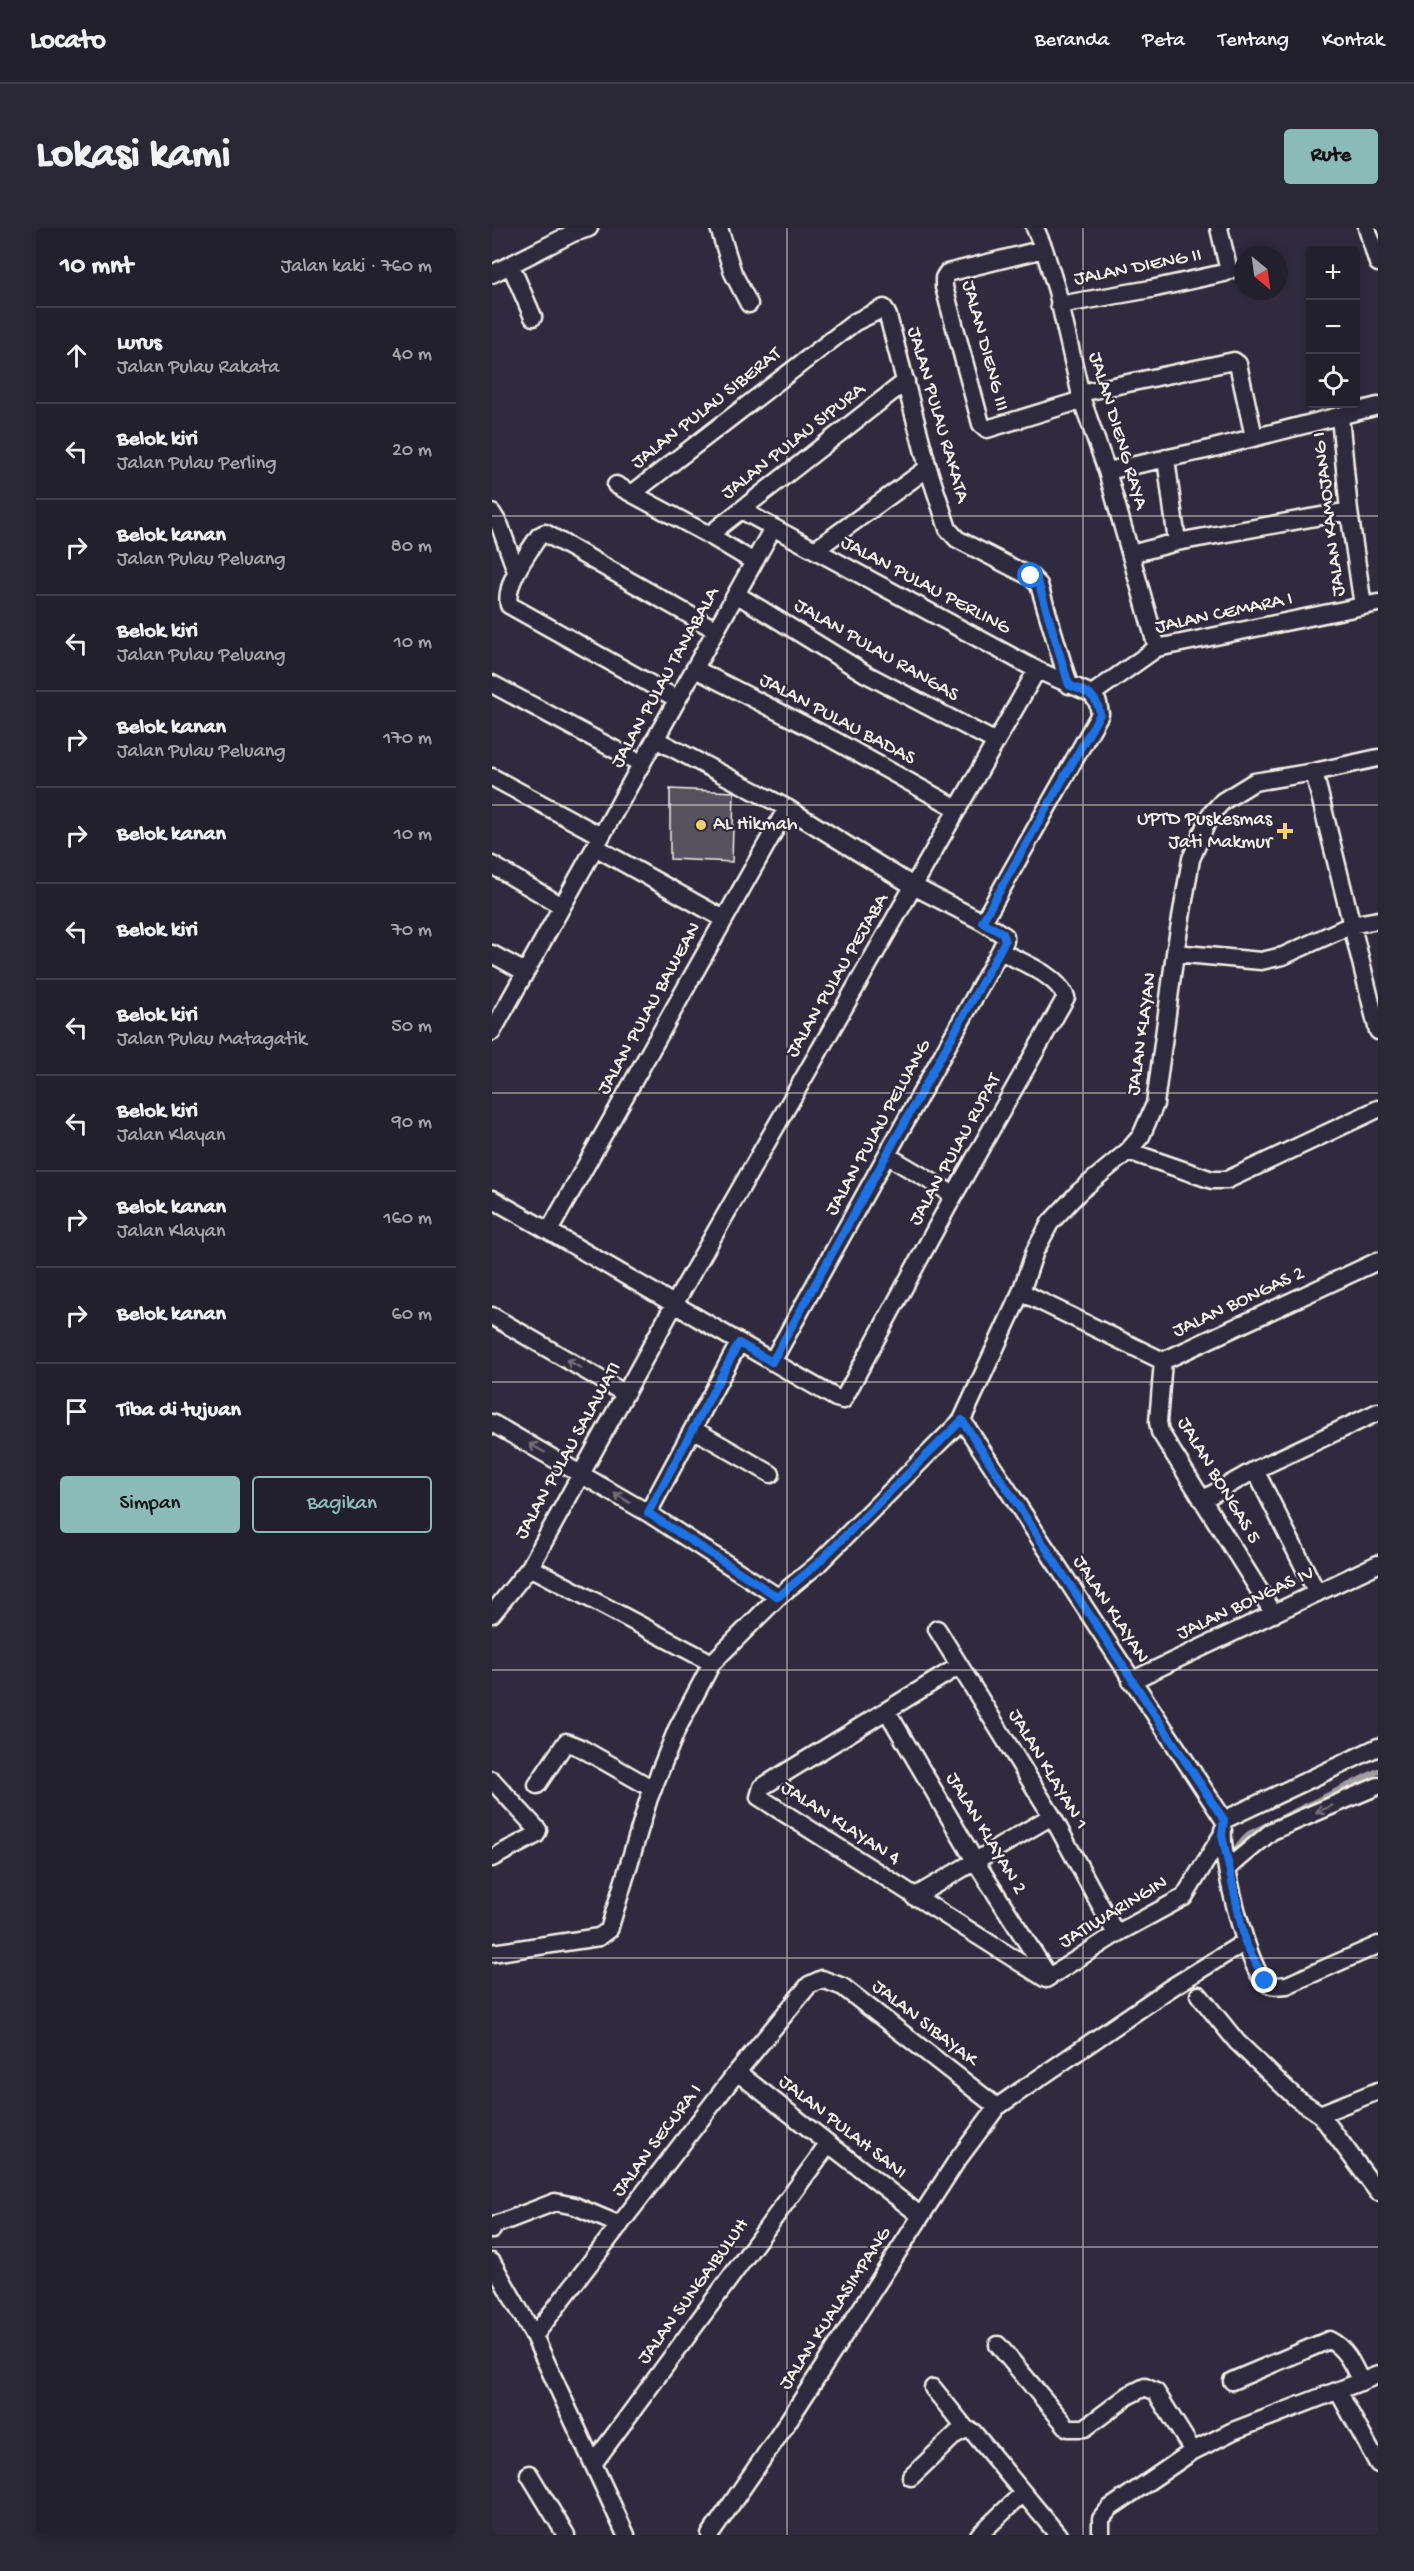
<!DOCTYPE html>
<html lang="id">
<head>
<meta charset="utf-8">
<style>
  :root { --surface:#23202e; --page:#2b2836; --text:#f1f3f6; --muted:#a3a3aa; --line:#403e4a; --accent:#8bbbb9 }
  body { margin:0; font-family:"Gochi Hand",sans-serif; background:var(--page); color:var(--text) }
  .controls { position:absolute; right:18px; top:18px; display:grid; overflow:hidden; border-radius:6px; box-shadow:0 3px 9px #0003 }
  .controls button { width:54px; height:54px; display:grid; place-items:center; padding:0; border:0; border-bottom:2px solid var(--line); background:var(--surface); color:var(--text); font:30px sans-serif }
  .compass { position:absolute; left:742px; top:18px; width:54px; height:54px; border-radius:50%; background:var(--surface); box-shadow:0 3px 9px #0003; rotate:151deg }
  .stop { position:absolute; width:18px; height:18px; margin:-14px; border:4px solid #1a73e8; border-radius:50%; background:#fff }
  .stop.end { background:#1a73e8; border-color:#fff; box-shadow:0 2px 6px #0008 }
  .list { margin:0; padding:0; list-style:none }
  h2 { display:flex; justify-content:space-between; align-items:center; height:78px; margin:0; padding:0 24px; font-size:26px }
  h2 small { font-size:20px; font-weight:400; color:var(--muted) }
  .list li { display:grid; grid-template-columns:39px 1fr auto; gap:18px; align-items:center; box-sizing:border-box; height:96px; padding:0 24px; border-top:2px solid var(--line) }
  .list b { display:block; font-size:22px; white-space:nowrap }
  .list p { margin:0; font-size:20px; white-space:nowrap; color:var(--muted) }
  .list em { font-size:20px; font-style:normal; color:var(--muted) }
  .actions { display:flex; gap:12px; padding:18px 24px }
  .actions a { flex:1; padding:14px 0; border:2px solid var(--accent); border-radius:6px; text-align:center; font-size:21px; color:var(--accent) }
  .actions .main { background:var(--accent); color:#111 }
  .icon { flex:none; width:33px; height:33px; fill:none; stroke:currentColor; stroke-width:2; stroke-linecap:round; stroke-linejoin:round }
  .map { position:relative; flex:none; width:886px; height:2307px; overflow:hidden; border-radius:6px }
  header { display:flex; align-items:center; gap:36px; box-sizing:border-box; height:84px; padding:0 30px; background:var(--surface); border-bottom:2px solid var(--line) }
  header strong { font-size:28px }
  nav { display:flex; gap:33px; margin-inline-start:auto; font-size:21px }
  .intro { display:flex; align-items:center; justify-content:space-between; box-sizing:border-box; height:144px; padding:0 36px }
  h1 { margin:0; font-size:42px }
  .button { padding:15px 27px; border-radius:6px; background:var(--accent); color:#111; font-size:21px; font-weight:700 }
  main { display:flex; gap:36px; padding:0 36px }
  aside { flex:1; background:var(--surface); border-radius:6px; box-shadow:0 3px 9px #0003 }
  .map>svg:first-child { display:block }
</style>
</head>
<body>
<header>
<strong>Locato</strong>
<nav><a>Beranda</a><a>Peta</a><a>Tentang</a><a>Kontak</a></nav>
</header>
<div class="intro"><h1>Lokasi kami</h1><a class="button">Rute</a></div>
<main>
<aside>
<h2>10 mnt<small>Jalan kaki · 760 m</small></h2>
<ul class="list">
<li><svg class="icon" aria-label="ahead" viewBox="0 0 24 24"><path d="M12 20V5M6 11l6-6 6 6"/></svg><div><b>Lurus</b><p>Jalan Pulau Rakata</p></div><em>40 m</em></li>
<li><svg class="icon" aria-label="left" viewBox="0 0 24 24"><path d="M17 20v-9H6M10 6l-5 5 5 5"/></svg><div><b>Belok kiri</b><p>Jalan Pulau Perling</p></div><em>20 m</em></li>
<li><svg class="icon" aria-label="right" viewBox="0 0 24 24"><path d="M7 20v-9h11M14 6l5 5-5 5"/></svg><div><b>Belok kanan</b><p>Jalan Pulau Peluang</p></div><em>80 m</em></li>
<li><svg class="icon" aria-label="left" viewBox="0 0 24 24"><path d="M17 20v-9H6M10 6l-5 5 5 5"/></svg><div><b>Belok kiri</b><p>Jalan Pulau Peluang</p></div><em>10 m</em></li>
<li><svg class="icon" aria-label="right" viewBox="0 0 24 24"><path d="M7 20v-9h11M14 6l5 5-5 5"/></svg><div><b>Belok kanan</b><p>Jalan Pulau Peluang</p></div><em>170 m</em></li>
<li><svg class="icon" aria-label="right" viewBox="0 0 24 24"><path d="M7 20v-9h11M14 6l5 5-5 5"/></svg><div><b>Belok kanan</b></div><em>10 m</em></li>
<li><svg class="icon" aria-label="left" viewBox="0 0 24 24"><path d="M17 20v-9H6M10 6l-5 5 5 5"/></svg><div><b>Belok kiri</b></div><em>70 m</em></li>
<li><svg class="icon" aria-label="left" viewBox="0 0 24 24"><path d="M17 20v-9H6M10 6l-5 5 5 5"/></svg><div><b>Belok kiri</b><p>Jalan Pulau Matagatik</p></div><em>50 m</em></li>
<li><svg class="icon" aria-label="left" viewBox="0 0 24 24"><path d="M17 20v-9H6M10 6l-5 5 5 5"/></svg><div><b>Belok kiri</b><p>Jalan Klayan</p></div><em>90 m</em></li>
<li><svg class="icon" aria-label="right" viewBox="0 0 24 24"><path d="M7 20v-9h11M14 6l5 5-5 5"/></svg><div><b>Belok kanan</b><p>Jalan Klayan</p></div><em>160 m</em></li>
<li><svg class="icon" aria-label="right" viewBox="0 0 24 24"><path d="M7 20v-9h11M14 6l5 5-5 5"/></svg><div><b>Belok kanan</b></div><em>60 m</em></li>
<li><svg class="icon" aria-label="arrive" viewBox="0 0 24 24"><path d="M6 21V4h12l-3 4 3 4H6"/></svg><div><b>Tiba di tujuan</b></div></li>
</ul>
<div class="actions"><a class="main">Simpan</a><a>Bagikan</a></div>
</aside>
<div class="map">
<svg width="886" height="2307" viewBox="0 0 886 2307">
  <rect width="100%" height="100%" fill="#2f2a3d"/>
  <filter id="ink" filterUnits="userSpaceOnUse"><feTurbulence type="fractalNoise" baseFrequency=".0167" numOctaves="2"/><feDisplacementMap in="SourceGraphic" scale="12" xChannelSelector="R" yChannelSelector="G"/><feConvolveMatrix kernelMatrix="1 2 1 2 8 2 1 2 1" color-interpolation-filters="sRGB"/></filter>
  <g filter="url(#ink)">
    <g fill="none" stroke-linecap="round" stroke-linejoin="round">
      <path stroke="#a19ea0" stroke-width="6" d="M741 1625 757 1606 886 1543"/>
    </g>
    <path fill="#56525f" stroke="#f4f1e8" stroke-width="1.5" d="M178 561 242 564 240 634 178 631Z"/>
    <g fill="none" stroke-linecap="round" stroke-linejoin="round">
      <defs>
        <path id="minor" d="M227 0 241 45 257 76
          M543 0 552 21 565 63 590 172 615 243 665 420
          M875 0 886 35
          M552 21 455 45 452 50V59L489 196 495 201 590 172
          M19 38 41 89
          M0 46 81 5 97 0
          M567 77 659 61 732 45 736 43V39L727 0
          M588 165 742 133 746 136 762 209
          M848 188 857 283 871 378
          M674 230 685 314
          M615 243 714 222 886 178
          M124 257 217 307 262 334
          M141 265 363 94 392 80 396 88 436 240 456 301 465 311 539 349 547 357 577 457
          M249 282 545 442 600 466
          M0 285 8 298 24 343
          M217 307 414 153
          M323 322 436 240
          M639 326 685 314 857 283
          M244 366 374 446 504 514
          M203 441 340 511 466 581
          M0 456 150 536
          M600 466 665 420 886 375
          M185 471 17 377C12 356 36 325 47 308L53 305 224 402
          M163 511 295 580 421 658 491 694 513 708V713L508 723 280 1134
          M822 544 886 803
          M0 549 109 608
          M103 619 232 691
          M0 637 70 678
          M491 694 608 486 606 475 600 466
          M683 725 769 733 791 728 859 697 886 692
          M0 726 33 744
          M0 804 281 300
          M636 923 720 952H735L886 881
          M396 928 462 967
          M0 971C116 1036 229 1105 344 1170L351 1172 462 967 574 769C564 746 529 734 508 723
          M57 1003 295 580
          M529 1064 671 1133
          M0 1088 132 1165
          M671 1133 666 1194 668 1204 782 1386
          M671 1133 886 1033
          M470 1192 732 1592
          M0 1195 156 1285 286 1369
          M201 1201 279 1246
          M763 1242 825 1365
          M710 1272 763 1242 886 1184
          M156 1285 247 1115
          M38 1339 220 1435
          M0 1386 38 1339 183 1075 545 442
          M445 1401 560 1588 624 1706
          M467 1438 270 1559 267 1569 554 1751 624 1706 692 1669 730 1607
          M639 1453 886 1336
          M395 1483 483 1633 557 1749
          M0 1552 46 1602 44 1607 0 1630
          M45 1557 74 1514 89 1520 161 1561
          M732 1592 886 1519
          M731 1602C728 1627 755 1738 773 1754 780 1759 787 1758 795 1757L886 1717
          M736 1640 780 1603 886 1558
          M422 1669 560 1588
          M0 1725 107 1709 117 1702 157 1570 185 1501 220 1435 286 1369 325 1337 470 1192 529 1064 543 1023 558 995 587 964 636 923 649 908 663 876 683 725 699 631 718 587 731 573 762 554 822 544 886 530
          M707 1767 745 1814 804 1870 828 1886 886 1964
          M245 1844 429 1988
          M828 1886 886 1863
          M0 2002 3 1997 63 1974 83 1978 128 1997
          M0 2034 42 2108 134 2307
          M42 2108 245 1844 317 1757 330 1751 351 1759 505 1879
          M506 2117 576 2200H593L637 2167 653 2159 664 2164 701 2223
          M740 2153 837 2112C854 2120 861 2137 869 2154
          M441 2160 474 2201
          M846 2163 886 2236
          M101 2236 336 1917
          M37 2246 74 2307
          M419 2249 464 2206 474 2201 481 2204 566 2307
          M218 2307 291 2201 464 1934 505 1879 677 1761 753 1714
          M487 2307 531 2265
          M609 2307V2291L618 2280 701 2223 741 2203 886 2147"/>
      </defs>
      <use href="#minor" stroke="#f4f1e8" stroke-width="21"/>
      <use href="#minor" stroke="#2f2a3d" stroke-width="16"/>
    </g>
    <defs><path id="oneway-shaft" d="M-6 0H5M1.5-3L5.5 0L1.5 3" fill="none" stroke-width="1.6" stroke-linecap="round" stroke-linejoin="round" transform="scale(1.5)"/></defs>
    <g stroke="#747079">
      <use href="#oneway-shaft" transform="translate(82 1136) rotate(-150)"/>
      <use href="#oneway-shaft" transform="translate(45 1220) rotate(-150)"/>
      <use href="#oneway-shaft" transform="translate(130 1270) rotate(-149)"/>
      <use href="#oneway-shaft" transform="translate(832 1581) rotate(157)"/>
    </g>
  </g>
  <g fill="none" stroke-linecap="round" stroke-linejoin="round" filter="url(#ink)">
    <path stroke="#1a73e8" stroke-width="8" d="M539 348 547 357 577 457C594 464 605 466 608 486L490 694 511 705 513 713 280 1134 247 1115 156 1285 286 1369 325 1336 470 1192 732 1592 730 1607 753 1714 773 1753"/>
  </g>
  <path fill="none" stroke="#f4f1e8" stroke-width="1.5" stroke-opacity="0.55" d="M295 0V2307M591 0V2307M0 288H886M0 577H886M0 865H886M0 1154H886M0 1442H886M0 1730H886M0 2019H886"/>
  <g fill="#ffd166" stroke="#2f2a3d" stroke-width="2">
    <circle cx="209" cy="597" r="6"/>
    <path d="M790 594h6v6h6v6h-6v6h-6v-6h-6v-6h6z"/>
  </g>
  <g text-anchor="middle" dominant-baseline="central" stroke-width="4.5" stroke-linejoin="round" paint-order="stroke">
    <g font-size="20" fill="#f4f1e8" stroke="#2f2a3d">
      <text transform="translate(646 40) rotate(-11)">JALAN DIENG II</text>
      <text transform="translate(492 118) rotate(75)">JALAN DIENG III</text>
      <text transform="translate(215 181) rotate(-38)">JALAN PULAU SIBERAT</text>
      <text transform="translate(445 187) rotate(74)">JALAN PULAU RAKATA</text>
      <text transform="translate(625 203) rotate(73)">JALAN DIENG RAYA</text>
      <text transform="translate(302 214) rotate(-38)">JALAN PULAU SIPURA</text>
      <text transform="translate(838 286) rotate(-97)">JALAN KAMOJANG I</text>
      <text transform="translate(433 358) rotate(28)">JALAN PULAU PERLING</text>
      <text transform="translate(732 386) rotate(-12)">JALAN CEMARA I</text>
      <text transform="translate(384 423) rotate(30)">JALAN PULAU RANGAS</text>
      <text transform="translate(174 450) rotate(-61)">JALAN PULAU TANABALA</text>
      <text transform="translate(345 492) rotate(28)">JALAN PULAU BADAS</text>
      <text transform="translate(346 748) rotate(-60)">JALAN PULAU PEJABA</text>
      <text transform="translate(158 781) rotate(-61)">JALAN PULAU BAWEAN</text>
      <text transform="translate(651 806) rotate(-82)">JALAN KLAYAN</text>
      <text transform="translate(387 900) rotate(-61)">JALAN PULAU PELUANG</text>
      <text transform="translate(464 922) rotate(-61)">JALAN PULAU RUPAT</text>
      <text transform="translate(747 1075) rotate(-25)">JALAN BONGAS 2</text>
      <text transform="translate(77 1223) rotate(-61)">JALAN PULAU SALAWATI</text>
      <text transform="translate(726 1253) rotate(59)">JALAN BONGAS 5</text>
      <text transform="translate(754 1376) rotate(-25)">JALAN BONGAS IV</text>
      <text transform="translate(618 1382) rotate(57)">JALAN KLAYAN</text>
      <text transform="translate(555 1542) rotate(59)">JALAN KLAYAN 1</text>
      <text transform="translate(348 1596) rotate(33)">JALAN KLAYAN 4</text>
      <text transform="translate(493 1606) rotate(59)">JALAN KLAYAN 2</text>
      <text transform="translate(622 1685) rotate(-31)">JATIWARINGIN</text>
      <text transform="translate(432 1796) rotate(38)">JALAN SIBAYAK</text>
      <text transform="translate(350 1900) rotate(38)">JALAN PULAH SANI</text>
      <text transform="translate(166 1913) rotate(-53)">JALAN SECURA I</text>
      <text transform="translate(202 2064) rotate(-54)">JALAN SUNGAIBULUH</text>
      <text transform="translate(344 2081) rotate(-57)">JALAN KUALASIMPANG</text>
    </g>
    <g font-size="20" fill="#f4f1e8" stroke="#2f2a3d" text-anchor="end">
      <text x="780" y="592">UPTD Puskesmas<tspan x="780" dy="23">Jati Makmur</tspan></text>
      <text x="221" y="597" text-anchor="start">AL Hikmah</text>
    </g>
  </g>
</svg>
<div class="controls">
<button>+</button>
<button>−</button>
<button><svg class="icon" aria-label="locate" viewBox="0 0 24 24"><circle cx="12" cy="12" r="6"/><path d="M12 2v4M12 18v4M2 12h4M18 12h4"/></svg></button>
</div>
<svg class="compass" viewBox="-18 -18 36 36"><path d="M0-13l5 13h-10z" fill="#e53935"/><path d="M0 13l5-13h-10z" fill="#a3a3aa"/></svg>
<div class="stop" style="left:539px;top:348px"></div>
<div class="stop end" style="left:773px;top:1753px"></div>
</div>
</main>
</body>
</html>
